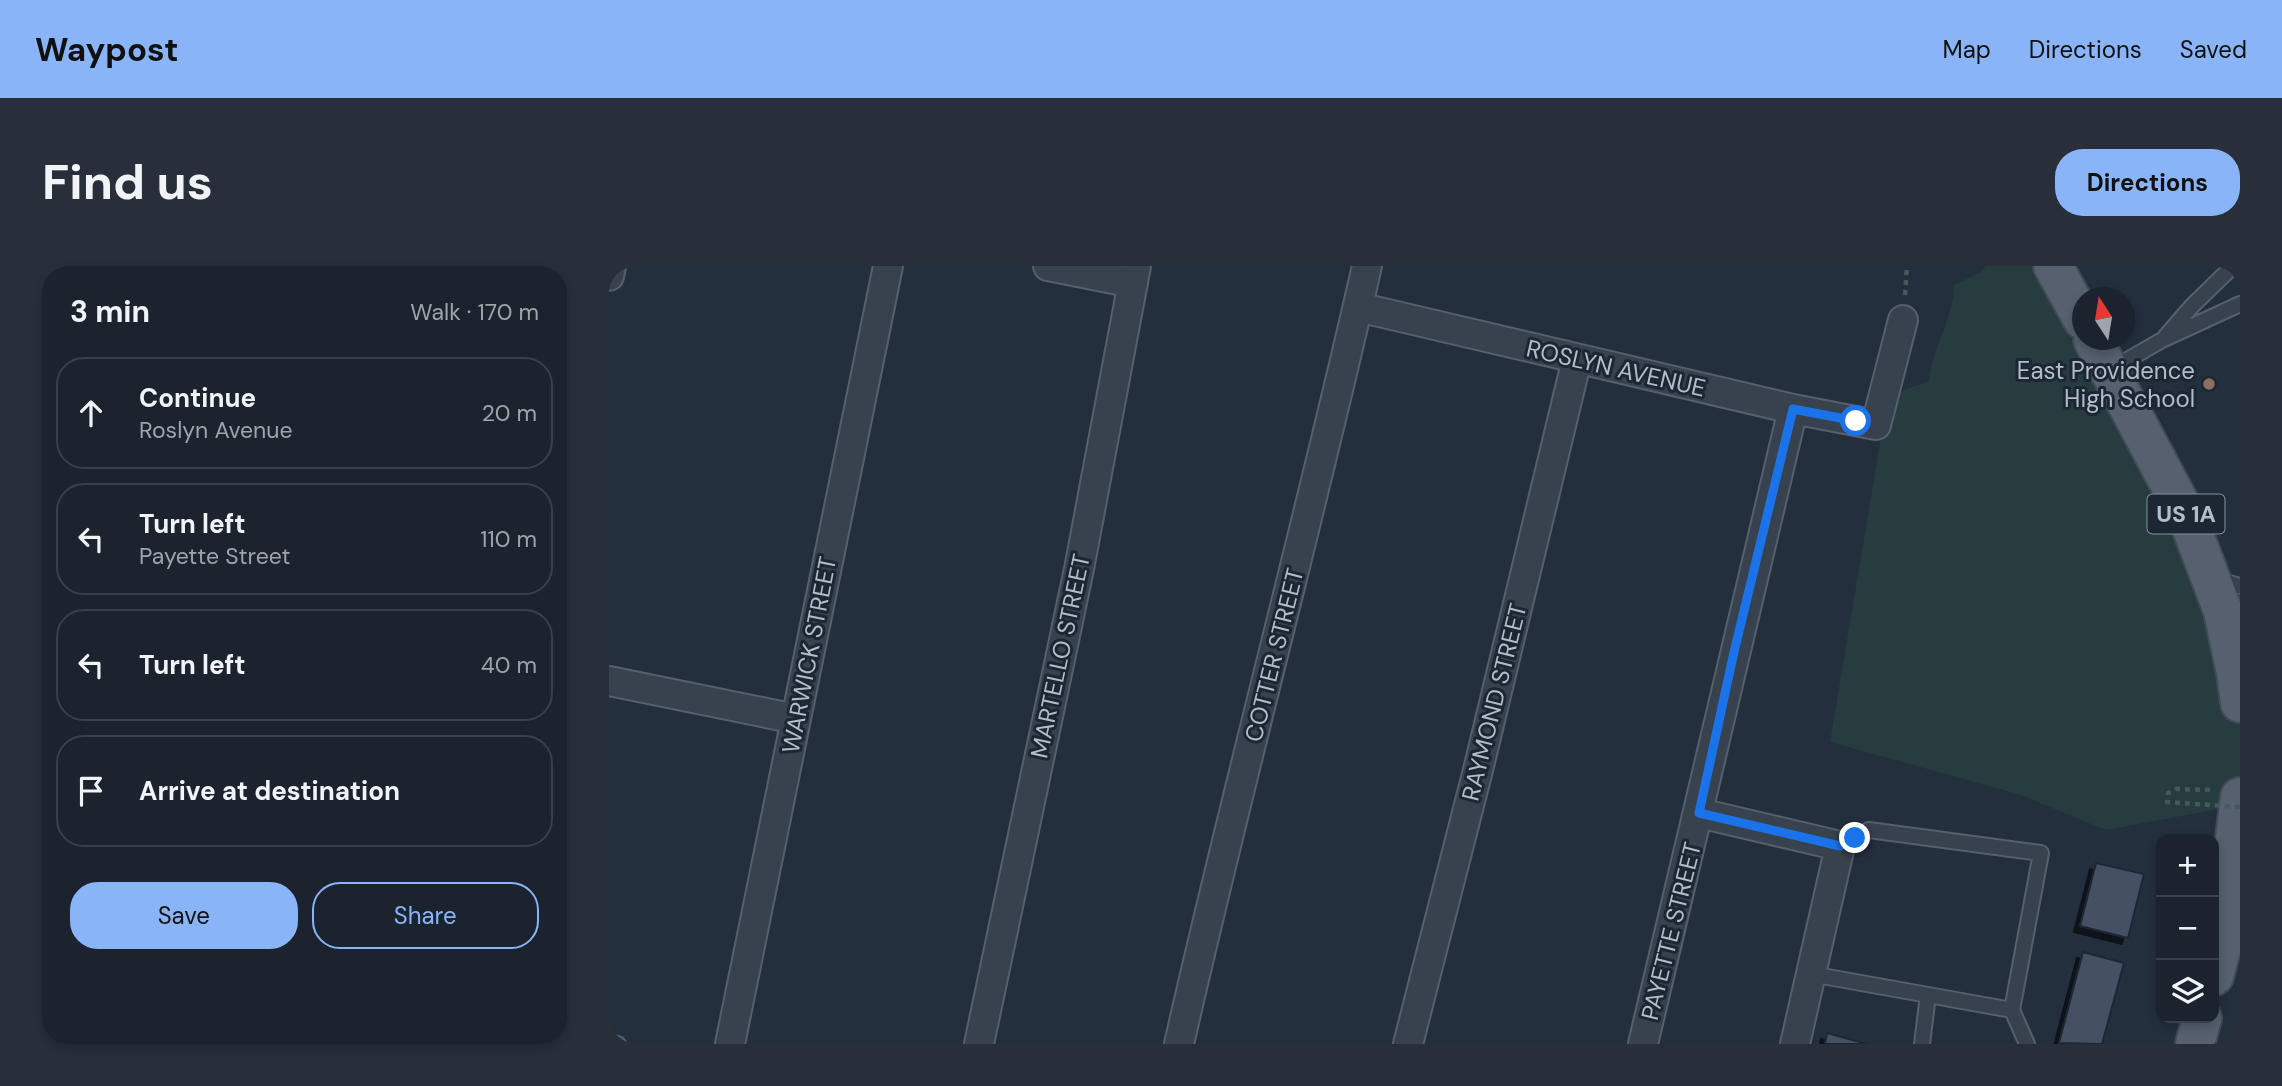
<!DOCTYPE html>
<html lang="en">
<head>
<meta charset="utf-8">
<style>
  :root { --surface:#1b232e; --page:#282f3a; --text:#f1f3f6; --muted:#a0a4aa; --line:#39404a; --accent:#8ab4f8 }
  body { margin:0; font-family:"DM Sans",sans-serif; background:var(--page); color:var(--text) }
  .controls { position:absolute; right:21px; bottom:21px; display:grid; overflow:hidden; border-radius:14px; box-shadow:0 4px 10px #0003 }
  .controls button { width:63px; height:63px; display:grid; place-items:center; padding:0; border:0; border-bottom:2px solid var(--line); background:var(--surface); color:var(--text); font:35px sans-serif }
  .compass { position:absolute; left:1463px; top:21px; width:63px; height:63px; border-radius:50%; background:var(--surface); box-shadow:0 4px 10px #0003; rotate:348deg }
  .stop { position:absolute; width:21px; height:21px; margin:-16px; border:5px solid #1a73e8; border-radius:50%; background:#fff }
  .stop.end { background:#1a73e8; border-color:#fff; box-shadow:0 2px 7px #0008 }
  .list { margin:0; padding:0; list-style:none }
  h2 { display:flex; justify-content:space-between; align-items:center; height:91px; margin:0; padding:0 28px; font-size:30px }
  h2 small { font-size:23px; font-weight:400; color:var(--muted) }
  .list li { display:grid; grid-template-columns:46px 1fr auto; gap:21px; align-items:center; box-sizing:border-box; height:112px; margin:0 14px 14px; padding:0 14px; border:2px solid var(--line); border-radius:28px }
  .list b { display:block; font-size:26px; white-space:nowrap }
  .list p { margin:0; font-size:23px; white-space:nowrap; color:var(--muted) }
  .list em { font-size:23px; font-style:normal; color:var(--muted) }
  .actions { display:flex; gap:14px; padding:21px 28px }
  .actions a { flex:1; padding:16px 0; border:2px solid var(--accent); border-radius:28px; text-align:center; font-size:24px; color:var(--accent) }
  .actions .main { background:var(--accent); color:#111 }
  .icon { flex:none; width:38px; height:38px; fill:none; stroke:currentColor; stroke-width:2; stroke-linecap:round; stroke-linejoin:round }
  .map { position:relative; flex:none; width:1631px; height:778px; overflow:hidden; border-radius:28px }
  header { display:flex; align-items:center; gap:42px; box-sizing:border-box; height:98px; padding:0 35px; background:var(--accent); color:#111 }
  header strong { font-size:33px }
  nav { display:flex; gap:38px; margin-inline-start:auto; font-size:24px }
  .intro { display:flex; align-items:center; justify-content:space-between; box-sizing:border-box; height:168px; padding:0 42px }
  h1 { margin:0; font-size:49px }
  .button { padding:18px 32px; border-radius:28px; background:var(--accent); color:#111; font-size:24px; font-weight:700 }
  main { display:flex; gap:42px; padding:0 42px }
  aside { flex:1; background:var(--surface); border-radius:28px; box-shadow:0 4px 10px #0003 }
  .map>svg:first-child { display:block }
</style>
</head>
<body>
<header>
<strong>Waypost</strong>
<nav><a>Map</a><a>Directions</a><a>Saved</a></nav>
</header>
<div class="intro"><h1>Find us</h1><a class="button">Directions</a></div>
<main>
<aside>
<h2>3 min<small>Walk · 170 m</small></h2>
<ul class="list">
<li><svg class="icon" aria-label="ahead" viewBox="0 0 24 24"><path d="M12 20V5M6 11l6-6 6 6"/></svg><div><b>Continue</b><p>Roslyn Avenue</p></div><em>20 m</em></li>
<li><svg class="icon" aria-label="left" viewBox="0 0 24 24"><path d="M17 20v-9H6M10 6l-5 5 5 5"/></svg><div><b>Turn left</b><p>Payette Street</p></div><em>110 m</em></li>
<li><svg class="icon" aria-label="left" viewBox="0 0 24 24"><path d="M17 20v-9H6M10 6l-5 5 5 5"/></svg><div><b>Turn left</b></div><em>40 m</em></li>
<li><svg class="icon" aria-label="arrive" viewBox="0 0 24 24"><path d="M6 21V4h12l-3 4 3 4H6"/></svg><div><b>Arrive at destination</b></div></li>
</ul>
<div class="actions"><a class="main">Save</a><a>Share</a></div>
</aside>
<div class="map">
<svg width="1631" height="778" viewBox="0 0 1631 778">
  <defs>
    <filter id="shadow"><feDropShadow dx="-6" dy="6" stdDeviation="0" flood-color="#0009"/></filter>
  </defs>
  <rect width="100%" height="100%" fill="#242f3e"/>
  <path fill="#263c3f" d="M1377 0H1454L1631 409V539L1497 564 1409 528 1221 476 1279 130 1320 115C1323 82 1345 51 1345 19L1372 6Z"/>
  <path fill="#455162" stroke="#1f2835" stroke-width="2" filter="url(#shadow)" d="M1487 597 1535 608 1519 672 1471 660Z
    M1474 686 1515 697 1493 778 1450 777Z
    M1218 767 1258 778H1216Z"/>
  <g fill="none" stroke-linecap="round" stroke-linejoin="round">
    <defs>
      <path id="lane" d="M1557 70 1583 40 1624 0
        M1501 104 1553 74 1631 38
        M1606 313 1631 320
        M1202 708 1403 744 1432 587 1260 564 1231 580
        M1403 744 1418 778
        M0 776 9 778
        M1313 778 1319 729"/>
      <path id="street" d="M439 0 524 17
        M0 10 2 0
        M749 41 1184 143 1267 159 1294 54
        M0 415 187 453
        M1090 547 1231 580 1186 778
        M121 778 279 0
        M370 778 470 303 527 0
        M570 778C629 518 699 260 758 0
        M799 778 869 504 968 93
        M1034 778 1184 143"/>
      <path id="primary" d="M1444 0 1474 54
        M1484 74 1579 253 1614 345 1627 407 1631 437
        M1605 710 1613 680 1631 531
        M1586 778 1593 752"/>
    </defs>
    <use href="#lane" stroke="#565f6c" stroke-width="18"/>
    <use href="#street" stroke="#565f6c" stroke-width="32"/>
    <use href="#primary" stroke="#414a57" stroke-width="42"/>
    <path stroke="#44595c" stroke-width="4.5" stroke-dasharray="5 5" stroke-linecap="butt" d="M1296 29 1298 0"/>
    <use href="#lane" stroke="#38414e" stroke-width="14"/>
    <use href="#street" stroke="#38414e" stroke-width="28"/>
    <use href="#primary" stroke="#56606e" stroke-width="38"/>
    <path stroke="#44595c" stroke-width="4.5" stroke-dasharray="5 5" stroke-linecap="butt" d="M1601 524 1567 523 1559 527 1558 536 1631 541"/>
  </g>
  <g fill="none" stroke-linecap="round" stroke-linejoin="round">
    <path stroke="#1a73e8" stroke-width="9" d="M1246 572 1231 580 1090 547 1125 386 1184 143 1247 155"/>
  </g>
  <circle fill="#8d6e63" stroke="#1d2633" stroke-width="2.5" cx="1600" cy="118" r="7"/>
  <g text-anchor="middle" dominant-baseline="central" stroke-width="6" stroke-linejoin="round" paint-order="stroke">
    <rect fill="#1d2633" stroke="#878f9c" stroke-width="2" x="1538.5" y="228.5" width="77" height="39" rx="5"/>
    <g font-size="23" font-weight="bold" fill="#b4bcc9">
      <text x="1577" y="248">US 1A</text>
    </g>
    <g font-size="24" fill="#b4bcc9" stroke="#1d2633">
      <text transform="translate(1007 102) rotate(13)">ROSLYN AVENUE</text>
      <text transform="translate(200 389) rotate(-79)">WARWICK STREET</text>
      <text transform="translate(665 389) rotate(-76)">COTTER STREET</text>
      <text transform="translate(451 390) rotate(-78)">MARTELLO STREET</text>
      <text transform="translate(885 436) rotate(-76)">RAYMOND STREET</text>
      <text transform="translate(1062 665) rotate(-76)">PAYETTE STREET</text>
    </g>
    <g font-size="24" fill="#b4bcc9" stroke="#1d2633" text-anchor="end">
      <text x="1586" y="104">East Providence<tspan x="1586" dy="28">High School</tspan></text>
    </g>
  </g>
</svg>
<div class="controls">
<button>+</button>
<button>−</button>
<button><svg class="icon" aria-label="layers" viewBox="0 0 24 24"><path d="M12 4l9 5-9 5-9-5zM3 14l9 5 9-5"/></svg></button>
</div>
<svg class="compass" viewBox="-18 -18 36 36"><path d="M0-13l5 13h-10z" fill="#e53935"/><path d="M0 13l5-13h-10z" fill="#a0a4aa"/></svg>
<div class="stop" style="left:1247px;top:155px"></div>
<div class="stop end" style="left:1246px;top:572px"></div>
</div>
</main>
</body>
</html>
